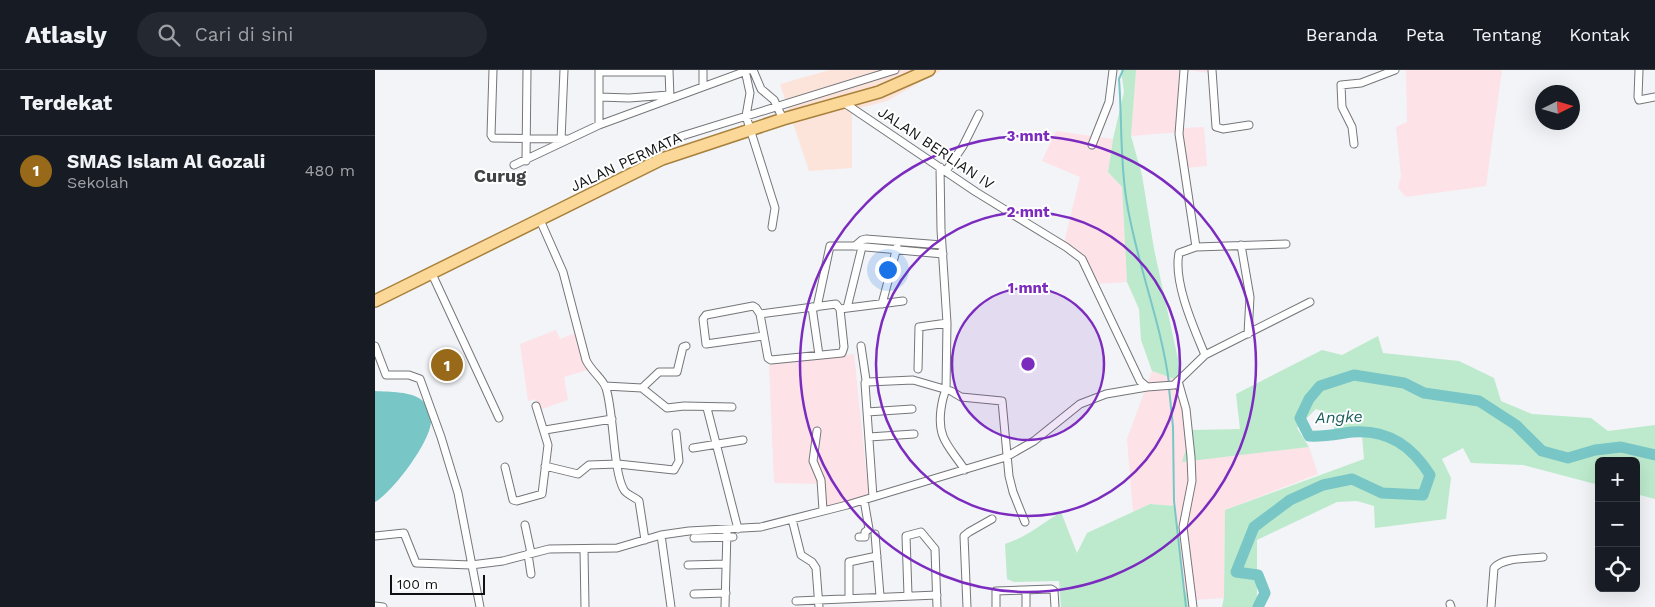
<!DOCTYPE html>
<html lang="id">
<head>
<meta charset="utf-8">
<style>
  :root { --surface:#171b24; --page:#242831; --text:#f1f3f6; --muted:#9ea1a6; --line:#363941; --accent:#976919 }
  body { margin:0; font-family:"Work Sans",sans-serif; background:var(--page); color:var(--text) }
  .controls { position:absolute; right:15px; bottom:15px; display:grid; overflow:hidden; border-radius:8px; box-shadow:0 5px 20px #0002 }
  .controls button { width:45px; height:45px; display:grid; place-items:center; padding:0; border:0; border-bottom:1px solid var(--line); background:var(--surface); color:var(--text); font:25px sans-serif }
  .compass { position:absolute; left:1160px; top:15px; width:45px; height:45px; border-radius:50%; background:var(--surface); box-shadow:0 5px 20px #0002; rotate:85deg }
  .scale { position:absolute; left:15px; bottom:12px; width:95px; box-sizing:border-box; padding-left:5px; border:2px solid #0f1011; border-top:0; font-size:14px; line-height:18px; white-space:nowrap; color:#0f1011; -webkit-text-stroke:4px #fff; paint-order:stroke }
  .you { position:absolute; left:512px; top:199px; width:18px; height:18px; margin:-12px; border:4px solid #fff; border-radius:50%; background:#1a73e8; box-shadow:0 0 0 8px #1a73e833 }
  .badge { display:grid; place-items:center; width:32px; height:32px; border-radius:50%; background:var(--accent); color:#fff; font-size:16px; font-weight:700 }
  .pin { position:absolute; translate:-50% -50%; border:2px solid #fff; box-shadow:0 1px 5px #0006 }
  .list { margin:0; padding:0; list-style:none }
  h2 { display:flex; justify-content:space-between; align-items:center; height:65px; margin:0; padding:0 20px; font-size:21px }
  h2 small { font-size:16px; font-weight:400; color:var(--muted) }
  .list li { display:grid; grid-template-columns:32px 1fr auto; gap:15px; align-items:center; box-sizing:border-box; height:70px; padding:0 20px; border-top:1px solid var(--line) }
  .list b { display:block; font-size:19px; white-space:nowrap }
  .list p { margin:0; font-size:16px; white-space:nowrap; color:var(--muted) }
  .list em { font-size:16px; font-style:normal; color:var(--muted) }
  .icon { flex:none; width:28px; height:28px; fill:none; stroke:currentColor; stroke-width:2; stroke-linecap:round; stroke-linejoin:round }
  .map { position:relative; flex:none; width:1280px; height:537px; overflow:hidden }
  header { display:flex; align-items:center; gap:30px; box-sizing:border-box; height:70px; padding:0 25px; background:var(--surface); border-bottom:1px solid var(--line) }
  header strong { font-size:24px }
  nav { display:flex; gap:28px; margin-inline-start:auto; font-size:18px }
  .search { width:350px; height:45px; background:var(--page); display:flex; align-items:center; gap:12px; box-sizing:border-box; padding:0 18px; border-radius:28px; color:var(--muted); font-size:19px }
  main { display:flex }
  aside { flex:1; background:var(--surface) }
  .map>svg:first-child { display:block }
</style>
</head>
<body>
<header>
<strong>Atlasly</strong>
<div class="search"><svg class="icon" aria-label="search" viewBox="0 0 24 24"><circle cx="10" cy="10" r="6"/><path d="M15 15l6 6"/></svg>Cari di sini</div>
<nav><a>Beranda</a><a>Peta</a><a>Tentang</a><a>Kontak</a></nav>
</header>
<main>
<aside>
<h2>Terdekat<small></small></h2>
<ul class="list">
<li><span class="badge">1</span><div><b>SMAS Islam Al Gozali</b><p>Sekolah</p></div><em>480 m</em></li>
</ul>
</aside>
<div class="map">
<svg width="1280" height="537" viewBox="0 0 1280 537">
  <rect width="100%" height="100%" fill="#f2f4f7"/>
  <path fill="#fde4db" d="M455 0H567L512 31 477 40V98L434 101 405 14Z"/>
  <path fill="#fde2e7" d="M761 0H840L835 3 812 0 807 58 829 57 832 96 810 98 806 62 756 66Z
    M1031 0H1127L1111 116 1031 127 1023 118 1026 106 1021 57 1032 52Z
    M681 61 738 69 733 102 747 117 752 212 720 214 704 189 688 177 705 107 667 91Z
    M181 260 185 269 206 261 216 299 189 307 193 330 164 340 160 329 153 331 145 274Z
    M479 284 494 428 451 439 448 414 399 413 394 295Z
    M777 301 808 312 817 360 808 391 934 377 943 404 850 440 849 528 818 530 809 520 800 436 775 434 758 442 752 369Z"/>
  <path fill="#bdeacd" d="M746 0H761L756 66 767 105 779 179 808 312 777 301 766 270 764 239 752 212 747 117 733 102 738 69 749 22Z
    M1003 266 1008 283 1084 291 1119 308 1126 331 1157 344 1216 348 1233 361 1280 355V429L1261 424V391H1224V415L1148 395 1096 393 1088 378 1067 389 1076 408 1071 449 1000 458 999 436 982 431 962 432 882 470V537H847L849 527 850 440 989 389 987 365 959 366V346L941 339 922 358 934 377 807 392 817 360 865 359 861 324 947 280 967 285Z
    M775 434 800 436 809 520 818 530 819 537H686L684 511 639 512 632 509 630 474C650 468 668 453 686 442L702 483 712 463Z"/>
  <path fill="#79c6c6" d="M0 321C14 322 37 321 48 331 52 336 56 346 56 352 55 372 18 422 0 432Z"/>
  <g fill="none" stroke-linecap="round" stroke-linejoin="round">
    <path stroke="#79c6c6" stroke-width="2" d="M748 0 744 9C747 48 745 88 751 127 760 190 786 250 794 313
      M794 318 798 357 799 431 811 537"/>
    <path stroke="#79c6c6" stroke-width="11" d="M883 537 890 523 883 505 861 502 879 457 915 430 948 415 977 409 1007 423 1048 425 1055 405C1037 376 1013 359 977 362 962 364 949 367 934 366L925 348 934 329 945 316 979 305 1029 313 1049 323 1104 331 1141 355 1167 381 1193 388 1220 380 1246 377 1280 385"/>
    <defs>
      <path id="street" d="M118 0 116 65 118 68 191 69
        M224 0V55
        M294 0 295 28
        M370 0 375 23 371 46 400 138 397 157
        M378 0 386 19 399 30 408 49
        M809 0 804 64 821 177
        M837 0 841 57 848 59 874 55
        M1264 0 1263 27 1264 30 1280 27
        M224 2H294
        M328 16V0
        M224 27 254 28 294 25
        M468 32 601 122 691 177 707 189 765 311 772 317 799 315 830 285 935 232
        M186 70 189 0
        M979 74 977 57 967 37 966 15 986 13 1020 0
        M717 75 734 32 738 0
        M286 76 307 66 520 0
        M151 91 152 0
        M139 95 224 55 374 0
        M565 97 566 160 572 253 571 320C568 326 567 332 566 339 562 369 574 376 590 400
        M571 101 588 76 604 44
        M165 150 188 202 211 290C216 301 228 309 231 318 239 343 238 402 249 420 252 425 260 427 264 431L270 470
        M866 175 875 227 873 264
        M480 176 487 170 491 169 567 175
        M57 204 124 348
        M507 234 522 177
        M437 237 444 285
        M442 237 455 176H480L568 184
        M472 238 487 177
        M465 239 469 277 467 283 396 290 393 288 385 244 461 234 465 239 528 231
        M385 244 381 238 378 236 331 245 328 249 331 274 388 266
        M0 276 11 305H34L45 309 66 367 83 423 105 537
        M486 276 491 310 493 312 538 310 576 321 586 327 627 331 634 406 638 422 650 452
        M830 285C819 258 798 212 804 183L821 177 911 174
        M543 299 544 257 572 253
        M803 311 811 339 816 387 817 411 808 457 818 537
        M490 313 498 427
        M230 316 267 318 292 338 309 336 357 337
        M267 318 284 302H302L308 277 311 276
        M332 338 363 459
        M492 342 537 339
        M170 360 237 349
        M442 361 438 391 446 410 448 440
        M494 367 539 364
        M318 378 368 370
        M170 396 203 404 214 395 243 394 299 400 304 391 301 363
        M130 397 138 430 142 431 167 424 173 375 161 336
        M417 449 426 485 437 492 441 498 444 537
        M150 455 156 483
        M500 464 505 526
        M286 465 296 537
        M0 466 29 463 41 493 96 495 128 491 174 479 242 478 286 465 314 461 386 457 472 435 631 387 659 371 705 334 731 324 772 317
        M484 467H490V462L494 459 489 430
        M319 468 358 467
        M209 480 210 537
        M153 484 156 504
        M313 495 351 494
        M651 521V537
        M319 524 351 523
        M533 525 531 466 546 462 560 479 562 537
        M474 528V492L502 486
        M421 531 562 525
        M1075 534 1076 537
        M0 536 8 537
        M350 537 352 460
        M592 537 589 466 594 462 617 449
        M621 537V521L676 519 679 521 680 537
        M1116 537 1119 498C1128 487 1154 489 1168 487"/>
      <path id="primary" d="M0 231 287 89 408 49 504 22 554 0"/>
    </defs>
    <use href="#street" stroke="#747679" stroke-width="9"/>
    <use href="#primary" stroke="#a8813c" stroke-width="14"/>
    <use href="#street" stroke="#fff" stroke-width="7"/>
    <use href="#primary" stroke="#fcd898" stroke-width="11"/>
  </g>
  <circle cx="653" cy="294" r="76" fill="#7b2cbf" fill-opacity=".12"/>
  <g fill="none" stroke="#7b2cbf" stroke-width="2.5">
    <circle cx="653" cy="294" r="76"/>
    <circle cx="653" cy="294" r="152"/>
    <circle cx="653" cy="294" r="228"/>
  </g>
  <g text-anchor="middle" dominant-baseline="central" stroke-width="4" stroke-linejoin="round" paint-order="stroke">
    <g font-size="15" fill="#0f1011" stroke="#fff">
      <text transform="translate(561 78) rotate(34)">JALAN BERLIAN IV</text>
      <text transform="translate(251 92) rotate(-25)">JALAN PERMATA</text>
    </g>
    <g font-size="16" font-style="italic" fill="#1c5d5d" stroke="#fff">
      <text transform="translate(964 347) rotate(-2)">Angke</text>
    </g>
    <g font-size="18" font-weight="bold" fill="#414245" stroke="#fff">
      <text x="125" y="105">Curug</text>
    </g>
  </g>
  <circle cx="653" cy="294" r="8" fill="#7b2cbf" stroke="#fff" stroke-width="2.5"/>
  <g font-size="15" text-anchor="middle" font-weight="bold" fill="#7b2cbf" stroke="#fff" stroke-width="4" stroke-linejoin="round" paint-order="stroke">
    <text x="653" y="71">3 mnt</text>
    <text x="653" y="147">2 mnt</text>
    <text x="653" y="223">1 mnt</text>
  </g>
</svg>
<div class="controls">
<button>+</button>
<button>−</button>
<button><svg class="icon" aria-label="locate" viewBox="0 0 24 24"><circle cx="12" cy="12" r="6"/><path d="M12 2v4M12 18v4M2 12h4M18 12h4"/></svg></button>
</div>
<svg class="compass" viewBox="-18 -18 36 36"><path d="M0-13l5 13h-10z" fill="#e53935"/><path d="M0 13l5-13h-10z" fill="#9ea1a6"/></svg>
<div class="scale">100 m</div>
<div class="you"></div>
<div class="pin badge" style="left:72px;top:295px">1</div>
</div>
</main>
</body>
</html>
